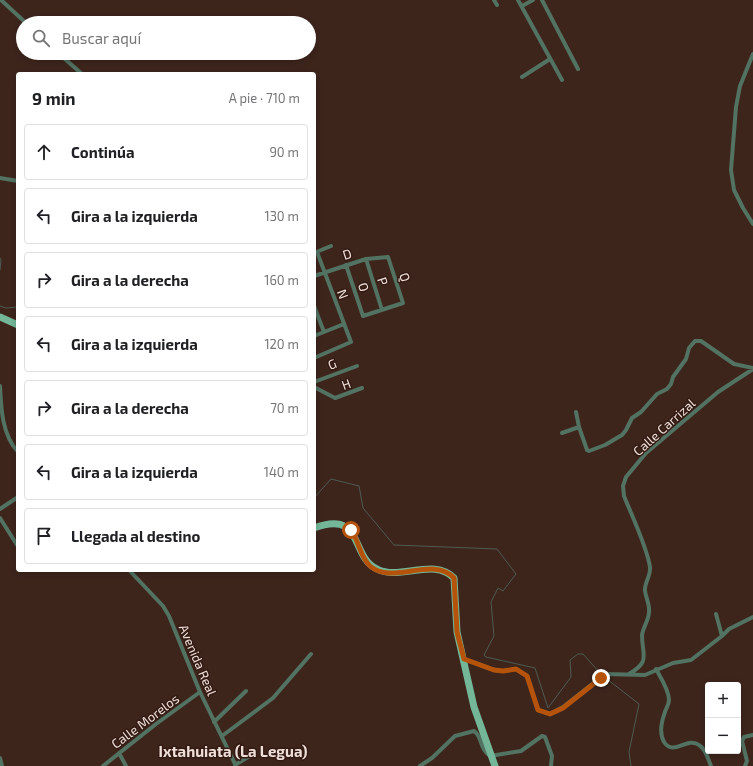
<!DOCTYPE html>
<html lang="es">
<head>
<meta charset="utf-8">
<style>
  :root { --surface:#fff; --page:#f2f2f2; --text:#202124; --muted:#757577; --line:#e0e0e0 }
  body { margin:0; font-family:"Exo 2",sans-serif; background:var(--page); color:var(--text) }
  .controls { position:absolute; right:12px; bottom:12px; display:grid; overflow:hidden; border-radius:4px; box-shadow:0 2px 6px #0003 }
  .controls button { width:36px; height:36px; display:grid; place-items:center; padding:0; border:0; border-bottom:1px solid var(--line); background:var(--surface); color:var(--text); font:20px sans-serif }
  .stop { position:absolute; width:12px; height:12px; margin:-9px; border:3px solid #b45309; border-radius:50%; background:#fff }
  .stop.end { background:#b45309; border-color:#fff; box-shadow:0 1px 4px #0008 }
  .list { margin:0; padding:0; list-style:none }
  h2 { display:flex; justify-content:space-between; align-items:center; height:52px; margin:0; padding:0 16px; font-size:17px }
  h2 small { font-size:13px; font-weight:400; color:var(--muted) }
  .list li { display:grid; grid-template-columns:26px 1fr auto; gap:12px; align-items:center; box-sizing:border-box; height:56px; margin:0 8px 8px; padding:0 8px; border:1px solid var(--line); border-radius:4px }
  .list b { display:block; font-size:15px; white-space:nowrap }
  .list em { font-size:13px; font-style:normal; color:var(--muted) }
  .icon { flex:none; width:22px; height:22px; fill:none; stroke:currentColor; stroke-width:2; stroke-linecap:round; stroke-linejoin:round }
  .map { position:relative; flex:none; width:753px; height:766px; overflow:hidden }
  .search { position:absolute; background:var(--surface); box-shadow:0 2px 6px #0003; left:16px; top:16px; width:300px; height:44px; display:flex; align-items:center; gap:10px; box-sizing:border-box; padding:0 14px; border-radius:22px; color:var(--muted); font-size:15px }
  .panel { position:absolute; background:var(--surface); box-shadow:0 2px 6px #0003; left:16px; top:72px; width:300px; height:500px; border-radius:4px }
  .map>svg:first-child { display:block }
</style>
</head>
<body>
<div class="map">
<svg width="753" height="766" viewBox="0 0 753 766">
  <rect width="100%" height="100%" fill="#3d251c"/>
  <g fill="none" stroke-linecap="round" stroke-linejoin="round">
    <path stroke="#4e5b52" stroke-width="1" d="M0 258 1 260 0 270
      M0 306 6 308 18 307
      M314 498 331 479 359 486 363 508 394 545 497 549 516 574 503 591 498 588 491 602 494 636 484 655 486 657 535 668 548 708 571 677 570 660 578 654H583L601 674
      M603 676 639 704 629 752 631 766"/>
    <path stroke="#527262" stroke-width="4" d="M1 0 26 23
      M494 0 497 5
      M518 0 562 80
      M542 0 578 69
      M522 6 533 0
      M58 53 82 74
      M753 54 740 86 736 107 731 170 734 190 743 208 753 224
      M522 77 550 59
      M0 178 18 181
      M314 253 331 246
      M366 259 382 310
      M314 276 366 259 388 257 403 303 363 316 346 265
      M314 306 324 332
      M314 336 344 324
      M314 358 351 342 317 252
      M314 382 357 366
      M0 386C1 408 2 435 18 452
      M314 387 335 398 362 388
      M576 412 579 427 587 450 589 451 605 445 622 435 626 430 632 418 641 412 657 394 667 389 671 384 673 377 686 359 689 348 695 341H701L734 364 753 368
      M562 433 579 427
      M0 509 18 497
      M0 518 17 545
      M129 570 163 606 169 616 200 692 236 766
      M716 614 722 636
      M464 659 494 670 503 671 516 669 527 676 538 710 550 714 563 707 605 674 645 675 673 663 691 660 722 636 729 629 753 617
      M656 669C661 678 669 690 669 700 669 705 666 708 665 712 662 720 659 733 664 742 674 757 687 736 699 745 706 749 708 759 711 766
      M629 674C651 661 642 656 642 635 643 627 649 620 649 612 650 605 646 598 645 591 644 583 651 576 650 567 647 547 632 516 624 496L623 486 626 477 646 453 718 392 753 369
      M214 722 246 691
      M222 736 273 698 311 654
      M119 753 126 766
      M0 758 2 766
      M235 765 248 757
      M103 766 156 724 200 692
      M420 766 432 758 455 736 474 731C483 737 479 749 490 756L521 751 542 736 545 737 552 756 551 766
      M745 766 747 761 742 741 744 737 753 735"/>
    <path stroke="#74b798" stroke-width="7" d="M0 317 18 325
      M314 528C364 509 350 557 377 569 400 581 434 557 454 578L457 632 474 707 495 766"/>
  </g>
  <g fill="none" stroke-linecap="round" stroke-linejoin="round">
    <path stroke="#b45309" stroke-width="5" d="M351 530C359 541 360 557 370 566 393 586 433 555 454 578L457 632 464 659 494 670 503 671 516 669 527 676 538 710 550 714 563 708 601 678"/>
  </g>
  <g text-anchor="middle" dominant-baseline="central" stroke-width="3" stroke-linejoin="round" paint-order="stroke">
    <g font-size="13" fill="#f0dfd9" stroke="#331b13">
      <text transform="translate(347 254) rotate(-18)">D</text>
      <text transform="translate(405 277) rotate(72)">Q</text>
      <text transform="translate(383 281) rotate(72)">P</text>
      <text transform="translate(364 287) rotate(71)">O</text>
      <text transform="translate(343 294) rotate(69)">N</text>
      <text transform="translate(332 364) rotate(-20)">G</text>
      <text transform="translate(346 384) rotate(-20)">H</text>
      <text transform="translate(664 427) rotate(-42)">Calle Carrizal</text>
      <text transform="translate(198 660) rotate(67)">Avenida Real</text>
      <text transform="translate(145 721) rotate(-37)">Calle Morelos</text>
    </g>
    <g font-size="15" font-weight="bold" fill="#f0dfd9" stroke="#331b13">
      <text x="233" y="751">Ixtahuiata (La Legua)</text>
    </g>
  </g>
</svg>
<div class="controls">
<button>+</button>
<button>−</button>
</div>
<div class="stop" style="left:351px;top:530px"></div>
<div class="stop end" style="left:601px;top:678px"></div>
<div class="search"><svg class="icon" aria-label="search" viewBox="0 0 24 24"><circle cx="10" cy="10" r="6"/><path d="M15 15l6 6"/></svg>Buscar aquí</div>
<section class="panel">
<h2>9 min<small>A pie · 710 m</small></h2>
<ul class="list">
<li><svg class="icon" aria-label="ahead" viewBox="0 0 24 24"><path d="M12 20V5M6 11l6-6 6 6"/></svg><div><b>Continúa</b></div><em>90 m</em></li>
<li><svg class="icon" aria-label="left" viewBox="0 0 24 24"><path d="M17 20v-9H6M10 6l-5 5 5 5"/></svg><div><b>Gira a la izquierda</b></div><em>130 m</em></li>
<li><svg class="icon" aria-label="right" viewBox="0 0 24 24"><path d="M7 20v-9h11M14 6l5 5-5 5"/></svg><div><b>Gira a la derecha</b></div><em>160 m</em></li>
<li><svg class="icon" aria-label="left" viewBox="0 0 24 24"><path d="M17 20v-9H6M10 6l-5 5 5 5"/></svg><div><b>Gira a la izquierda</b></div><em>120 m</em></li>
<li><svg class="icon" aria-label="right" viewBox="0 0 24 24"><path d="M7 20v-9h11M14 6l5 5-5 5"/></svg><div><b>Gira a la derecha</b></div><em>70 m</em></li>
<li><svg class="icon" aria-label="left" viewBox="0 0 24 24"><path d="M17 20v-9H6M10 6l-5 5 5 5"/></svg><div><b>Gira a la izquierda</b></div><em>140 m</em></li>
<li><svg class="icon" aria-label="arrive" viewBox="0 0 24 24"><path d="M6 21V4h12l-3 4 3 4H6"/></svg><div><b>Llegada al destino</b></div></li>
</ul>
</section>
</div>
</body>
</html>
